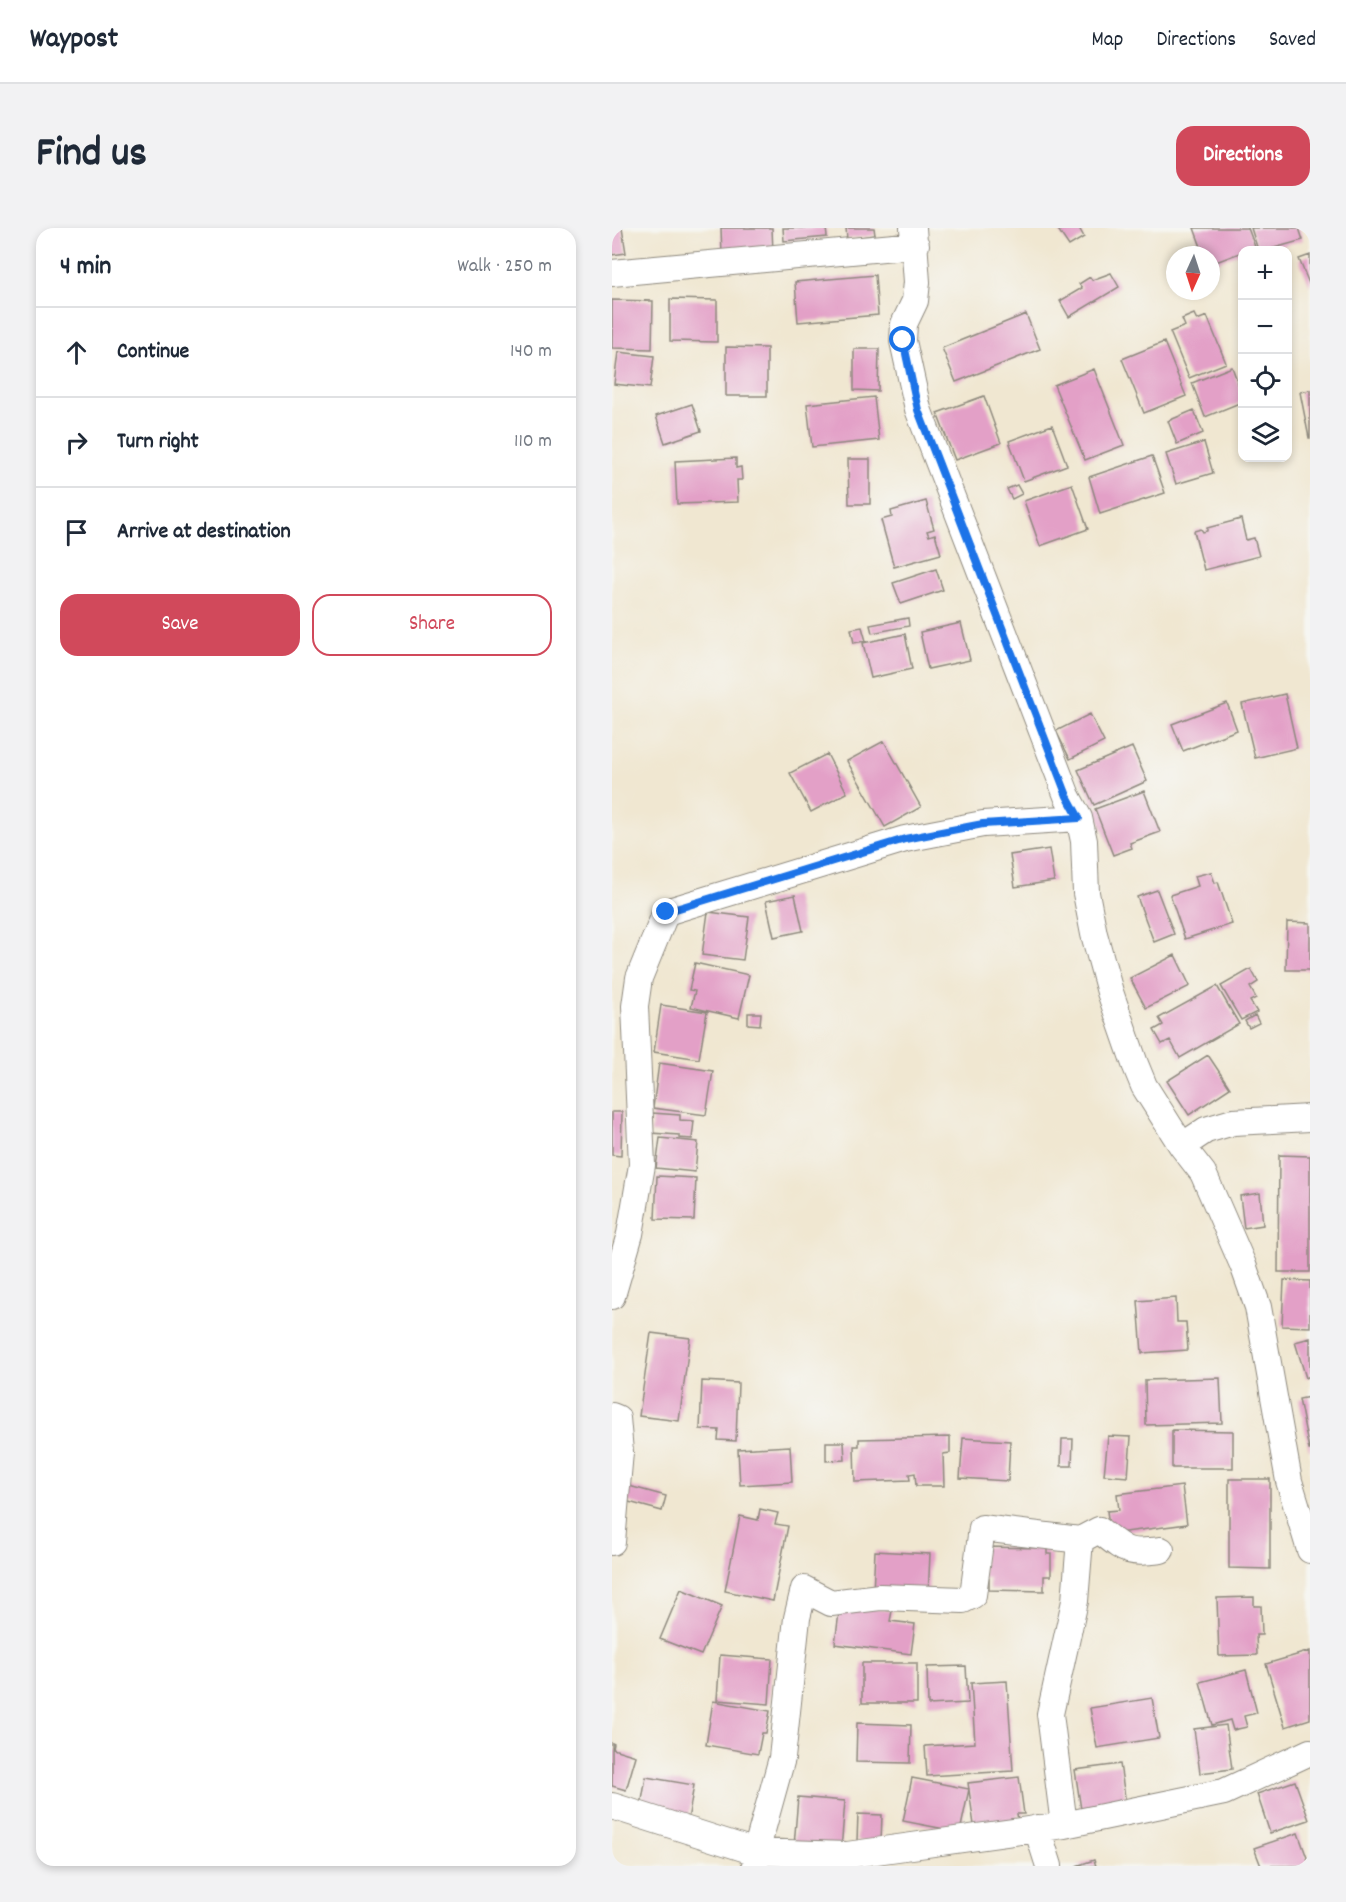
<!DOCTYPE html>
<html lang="en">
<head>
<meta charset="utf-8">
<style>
  :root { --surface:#fff; --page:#f2f2f3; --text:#1f2937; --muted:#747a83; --line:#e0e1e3; --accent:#d1495b }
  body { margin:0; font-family:Dekko,sans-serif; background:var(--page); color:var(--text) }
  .controls { position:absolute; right:18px; top:18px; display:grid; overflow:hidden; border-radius:12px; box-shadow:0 3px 9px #0003 }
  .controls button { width:54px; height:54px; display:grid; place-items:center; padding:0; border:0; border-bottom:2px solid var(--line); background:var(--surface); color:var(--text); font:30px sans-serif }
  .compass { position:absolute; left:554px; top:18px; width:54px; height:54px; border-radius:50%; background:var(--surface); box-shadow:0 3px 9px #0003; rotate:183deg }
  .stop { position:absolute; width:18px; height:18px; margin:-14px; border:4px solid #1a73e8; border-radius:50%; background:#fff }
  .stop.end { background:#1a73e8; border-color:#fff; box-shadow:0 2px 6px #0008 }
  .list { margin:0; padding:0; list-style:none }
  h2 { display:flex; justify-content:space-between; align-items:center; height:78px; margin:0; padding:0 24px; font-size:26px }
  h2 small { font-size:20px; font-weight:400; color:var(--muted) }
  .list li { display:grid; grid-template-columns:39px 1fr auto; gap:18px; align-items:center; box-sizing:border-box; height:90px; padding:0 24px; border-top:2px solid var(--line) }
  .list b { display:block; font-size:22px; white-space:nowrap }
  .list em { font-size:20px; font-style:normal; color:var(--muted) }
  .actions { display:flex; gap:12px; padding:18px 24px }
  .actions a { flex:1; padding:14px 0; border:2px solid var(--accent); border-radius:18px; text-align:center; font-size:21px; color:var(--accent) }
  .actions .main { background:var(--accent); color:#fff }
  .icon { flex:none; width:33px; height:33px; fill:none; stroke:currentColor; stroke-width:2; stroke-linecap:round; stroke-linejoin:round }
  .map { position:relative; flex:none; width:698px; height:1638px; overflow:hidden; border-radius:18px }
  header { display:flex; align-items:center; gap:36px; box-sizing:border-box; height:84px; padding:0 30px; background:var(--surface); border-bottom:2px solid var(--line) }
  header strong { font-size:28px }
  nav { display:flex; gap:33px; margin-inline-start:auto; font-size:21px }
  .intro { display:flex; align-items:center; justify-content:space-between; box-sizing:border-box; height:144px; padding:0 36px }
  h1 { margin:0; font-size:42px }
  .button { padding:15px 27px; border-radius:18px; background:var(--accent); color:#fff; font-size:21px; font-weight:700 }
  main { display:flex; gap:36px; padding:0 36px }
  aside { flex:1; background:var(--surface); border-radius:18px; box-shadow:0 3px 9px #0003 }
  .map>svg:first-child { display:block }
</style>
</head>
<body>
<header>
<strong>Waypost</strong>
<nav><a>Map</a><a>Directions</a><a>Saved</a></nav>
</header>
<div class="intro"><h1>Find us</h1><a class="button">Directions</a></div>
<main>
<aside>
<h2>4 min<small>Walk · 250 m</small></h2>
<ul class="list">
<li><svg class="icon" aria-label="ahead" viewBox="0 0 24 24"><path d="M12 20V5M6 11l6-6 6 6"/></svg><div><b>Continue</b></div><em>140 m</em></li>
<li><svg class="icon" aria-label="right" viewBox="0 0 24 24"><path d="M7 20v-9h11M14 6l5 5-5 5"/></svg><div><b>Turn right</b></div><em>110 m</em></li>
<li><svg class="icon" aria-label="arrive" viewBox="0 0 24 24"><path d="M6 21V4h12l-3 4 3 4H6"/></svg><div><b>Arrive at destination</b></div></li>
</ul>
<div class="actions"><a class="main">Save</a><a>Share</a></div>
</aside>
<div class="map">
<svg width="698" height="1638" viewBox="0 0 698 1638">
  <rect width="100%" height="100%" fill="#f6f6f2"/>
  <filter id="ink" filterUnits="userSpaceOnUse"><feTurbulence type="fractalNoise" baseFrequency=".0167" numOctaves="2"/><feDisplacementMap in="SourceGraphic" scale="12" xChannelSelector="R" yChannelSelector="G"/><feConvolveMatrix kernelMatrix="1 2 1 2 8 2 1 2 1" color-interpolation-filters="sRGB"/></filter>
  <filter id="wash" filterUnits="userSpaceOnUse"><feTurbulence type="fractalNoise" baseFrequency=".008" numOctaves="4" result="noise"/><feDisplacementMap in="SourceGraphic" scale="24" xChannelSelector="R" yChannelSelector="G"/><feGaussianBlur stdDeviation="1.35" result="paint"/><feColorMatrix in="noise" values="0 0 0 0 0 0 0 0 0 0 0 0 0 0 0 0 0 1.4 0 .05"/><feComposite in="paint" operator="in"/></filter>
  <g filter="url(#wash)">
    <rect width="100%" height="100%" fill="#f0e7d1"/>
    <g id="blocks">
      <path fill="#e3a0c7" d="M0 0H10L14 25 0 27Z
        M109 0H160L161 25 110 27Z
        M171 0H214L215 9 172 13Z
        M234 0H262L263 7 235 11Z
        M445 0H467L472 9 457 18Z
        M582 0H636L643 19 599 36V27H592Z
        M639 0H687L691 12 655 22H646Z
        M698 27V58L687 31Z
        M499 45 507 59 457 89 448 73 470 60 467 56 478 49 480 52Z
        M263 47 266 87 186 94 183 54Z
        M58 71 105 72V114L58 113Z
        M0 72 41 73 40 121 0 120Z
        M414 86 428 121 344 154 330 120Z
        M582 86 585 92 595 88 614 135 577 150 558 104 573 98 570 91Z
        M552 114 574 168 532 185 510 131Z
        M114 119 155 120V168H114Z
        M242 121H267L266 163 242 162Z
        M6 124 42 128 38 160 2 156Z
        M620 139 630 166V174L593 189 580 155Z
        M482 141 512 217 473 232 442 157Z
        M698 162V210H697L688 164Z
        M372 168 389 215 343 232 325 185Z
        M262 169 267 212 200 219 195 176Z
        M80 176 89 203 53 215 44 188Z
        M582 182 591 205 565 216 556 193Z
        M440 197 455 237 412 253 397 213Z
        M592 214 601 245 564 256 554 226Z
        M540 228 553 265 488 286 477 249Z
        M124 230V240L129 239 130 252H125L126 274 65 276 63 233Z
        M236 231H258V276H237Z
        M460 256 476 301 428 318 412 273Z
        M405 257 410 266 400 271 395 261Z
        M314 273 322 301 315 303 317 308 323 306 329 326 282 339 269 292 280 289 279 283Z
        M629 291 634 312 642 310 647 328 592 342 582 303 589 301 591 304 595 303V300Z
        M324 341 331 362 289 376 281 355Z
        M296 390 297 398 260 405 258 397Z
        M349 395 358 432 316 441 308 404Z
        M250 399 254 413 242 415 239 401Z
        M293 406 300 441 259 450 251 415Z
        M673 466 685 520 643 530 630 476Z
        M615 475 625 502 571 523 560 496Z
        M478 486 492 514 458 531 444 503Z
        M272 513 309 579 273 599 235 533Z
        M520 519 535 553 482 577 466 542Z
        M215 526 235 565 199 584 178 545Z
        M532 563 548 604 518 615 520 620 501 627 483 581Z
        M437 621 442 653 403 659 398 627Z
        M599 644 603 655 606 654 620 696 573 711 558 667 586 658 583 648Z
        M545 662 562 706 542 714 525 669Z
        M183 667 191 703 162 709 154 673Z
        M96 684 137 689 131 732 90 727Z
        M675 694 698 695V742H674Z
        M563 727 578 758 534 780 518 750Z
        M83 735 137 747 127 790 79 779 83 763 77 762Z
        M639 741 646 754 638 759 644 770 638 773 645 784 629 792 609 758Z
        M605 758 627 796 568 830 558 812 550 816 542 802 551 797 547 790Z
        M49 777 95 784 87 831 42 824Z
        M136 785H149L148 797 136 796Z
        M643 787 647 795 637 800 633 793Z
        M596 827 618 860 577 887 555 853Z
        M47 835 101 843 94 887 41 880Z
        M0 884H10L9 928 0 927Z
        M40 885 68 887V892L82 893 80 911 67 910V907L39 905Z
        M48 910 86 914 83 944 44 940Z
        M667 927 698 928V1044H666Z
        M45 948 84 950 82 992 43 991Z
        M648 965 651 997 632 1000 628 968Z
        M672 1052 698 1053V1099L670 1098Z
        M564 1070 565 1094H574L576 1122 530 1125 526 1073Z
        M39 1105 78 1110 67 1193 27 1188Z
        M698 1110V1148L694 1150 683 1114Z
        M608 1150 610 1195 534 1197 533 1152Z
        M90 1153 126 1155 124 1213 106 1212 107 1202 88 1201Z
        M698 1169V1222H697L687 1171Z
        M560 1202 621 1203V1240H560Z
        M496 1208 519 1209 516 1249 492 1247Z
        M338 1209V1225L331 1226 332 1258H304L303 1245 297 1246 298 1252 243 1254 242 1218H247V1211Z
        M351 1210 398 1213 396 1253 348 1250Z
        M450 1211H461L460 1238H449Z
        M214 1214H232L233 1232 214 1233Z
        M178 1218 180 1254 128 1257 126 1221Z
        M617 1251H658V1341L617 1340Z
        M17 1258 54 1268 50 1283 13 1273Z
        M570 1258 575 1296 498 1306 495 1283 507 1282 505 1266Z
        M148 1281 166 1285 163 1296 176 1298 161 1373 113 1363 128 1288 146 1292Z
        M372 1319 435 1320V1326H439V1348H432V1363L377 1362V1350H371Z
        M263 1323 318 1326 316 1369 261 1365Z
        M69 1361 110 1378 89 1427 48 1411Z
        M642 1369V1378H649L650 1407H644L645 1427 607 1428 605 1370Z
        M228 1377 280 1383 278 1393 303 1396 299 1426 223 1416Z
        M698 1423V1491L673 1499 654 1436Z
        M108 1427 160 1431 157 1476 105 1472Z
        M250 1435H305V1475H250Z
        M354 1438 356 1475 316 1477 315 1439Z
        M634 1442 645 1485 632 1488 635 1499 621 1502 618 1492 600 1497 588 1454Z
        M395 1453 401 1543 315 1548 313 1518 363 1515 359 1455Z
        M540 1470 547 1510 485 1520 478 1480Z
        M101 1473 158 1483 154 1505H150L146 1526 94 1517Z
        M245 1495 299 1497 298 1535 244 1534Z
        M614 1497 620 1541 588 1545 582 1501Z
        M0 1515 2 1516 1 1521 24 1528 14 1562 0 1558Z
        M508 1536 515 1582 470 1588 463 1542Z
        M34 1549 82 1557 76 1592 28 1584Z
        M407 1549 412 1586H405L406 1592 362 1597 356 1555Z
        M300 1550 357 1561 348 1604 291 1593Z
        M683 1553 697 1592 658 1605 645 1566Z
        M186 1569 233 1573 229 1622 182 1618Z
        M246 1586 270 1587 269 1614 245 1613Z
        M686 1605 698 1638H649L642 1620Z
        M482 1632 484 1638H464Z"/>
    </g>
  </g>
  <g filter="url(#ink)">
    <use href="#blocks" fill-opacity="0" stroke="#8e897e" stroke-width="1.5"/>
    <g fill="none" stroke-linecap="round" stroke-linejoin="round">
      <defs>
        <path id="street" d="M301 0 305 54 303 73 292 96 291 113 306 181 455 568 467 590 472 613 474 665 482 706 498 764 523 836 532 858 570 918 591 945 631 1037 646 1079 677 1253 698 1322
          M0 45 304 17
          M570 918 594 902 621 894 698 890
          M0 1068 18 1006 30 937 23 778 27 750 54 684 293 611 371 596 467 590
          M0 1188 5 1190 8 1224 0 1314
          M0 1578 144 1624 235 1627 452 1597 612 1564 698 1524
          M452 1597 438 1486 463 1373 468 1312
          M425 1600 437 1638
          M143 1638 144 1624 170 1530 185 1390 192 1361 219 1375 268 1369 351 1372 361 1367 370 1300 468 1312 487 1302C515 1324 514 1326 549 1322"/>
      </defs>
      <use href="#street" stroke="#8e897e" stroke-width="28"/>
      <use href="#street" stroke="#fff" stroke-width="26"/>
    </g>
  </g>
  <g fill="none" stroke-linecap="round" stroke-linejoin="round" filter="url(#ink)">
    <path stroke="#1a73e8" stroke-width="8" d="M54 684 293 611 371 596 467 590 455 568 306 182 291 112"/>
  </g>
</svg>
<div class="controls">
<button>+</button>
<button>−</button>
<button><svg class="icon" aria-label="locate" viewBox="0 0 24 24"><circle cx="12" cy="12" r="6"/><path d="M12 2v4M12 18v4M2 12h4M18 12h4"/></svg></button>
<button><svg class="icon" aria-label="layers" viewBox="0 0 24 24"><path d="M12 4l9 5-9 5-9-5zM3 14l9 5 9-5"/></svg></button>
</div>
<svg class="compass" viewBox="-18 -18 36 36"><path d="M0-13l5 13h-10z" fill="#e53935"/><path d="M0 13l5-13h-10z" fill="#747a83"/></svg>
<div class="stop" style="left:291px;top:112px"></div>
<div class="stop end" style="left:54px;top:684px"></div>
</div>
</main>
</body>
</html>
